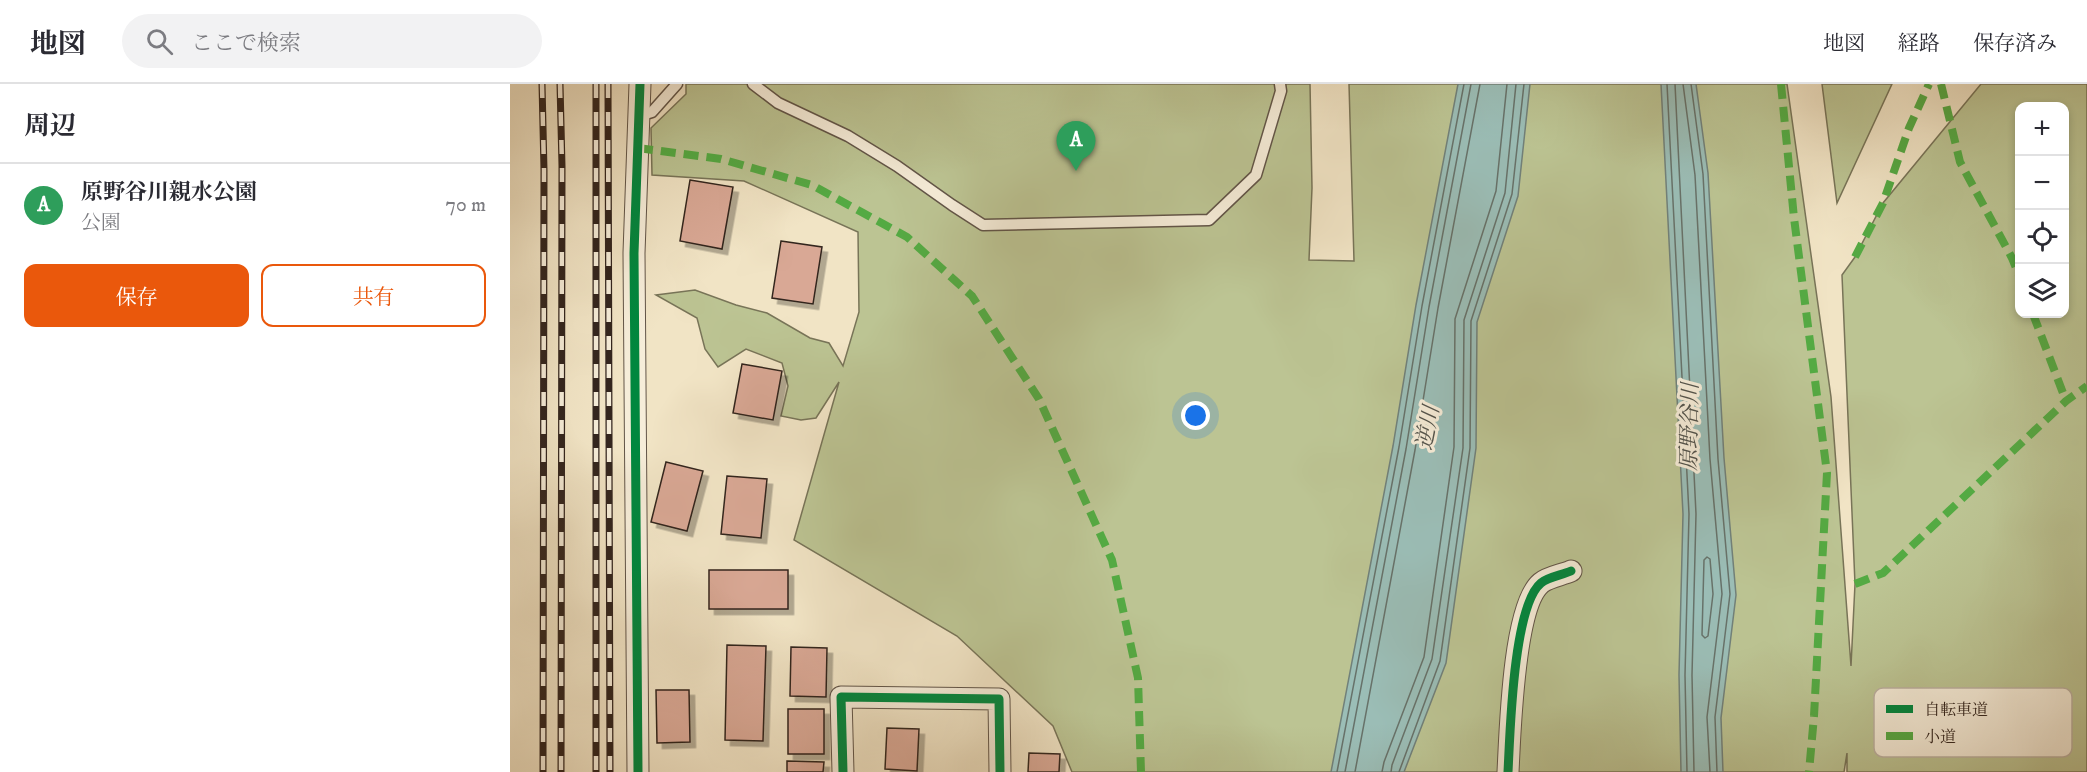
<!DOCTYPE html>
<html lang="ja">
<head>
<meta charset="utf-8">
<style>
  :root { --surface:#fff; --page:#f2f2f3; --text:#2b2b33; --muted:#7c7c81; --line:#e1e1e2; --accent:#ea580c }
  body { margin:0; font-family:"IM FELL DW Pica","Noto Serif JP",serif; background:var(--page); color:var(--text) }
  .controls { position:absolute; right:18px; top:18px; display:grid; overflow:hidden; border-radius:12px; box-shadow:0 3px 9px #0003 }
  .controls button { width:54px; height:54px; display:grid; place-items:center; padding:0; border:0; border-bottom:2px solid var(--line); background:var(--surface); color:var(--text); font:30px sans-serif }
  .you { position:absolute; left:686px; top:332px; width:21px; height:21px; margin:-15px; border:4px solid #fff; border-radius:50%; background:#1a73e8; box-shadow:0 0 0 9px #1a73e833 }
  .badge { display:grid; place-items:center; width:39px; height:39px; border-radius:50%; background:var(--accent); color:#fff; font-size:20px; font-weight:700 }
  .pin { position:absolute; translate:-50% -50px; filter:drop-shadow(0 2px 3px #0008) }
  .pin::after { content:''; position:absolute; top:32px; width:21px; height:18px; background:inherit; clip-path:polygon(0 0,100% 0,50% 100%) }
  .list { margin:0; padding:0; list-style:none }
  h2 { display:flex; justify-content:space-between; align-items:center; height:78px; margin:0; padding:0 24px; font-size:26px }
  h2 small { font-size:20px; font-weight:400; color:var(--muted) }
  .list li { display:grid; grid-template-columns:39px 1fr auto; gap:18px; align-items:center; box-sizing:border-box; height:84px; padding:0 24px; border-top:2px solid var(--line) }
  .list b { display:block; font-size:22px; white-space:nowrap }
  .list p { margin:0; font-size:20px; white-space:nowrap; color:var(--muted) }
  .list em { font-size:20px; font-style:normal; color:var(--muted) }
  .actions { display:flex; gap:12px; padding:18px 24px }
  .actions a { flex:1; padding:14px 0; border:2px solid var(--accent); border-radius:12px; text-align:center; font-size:21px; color:var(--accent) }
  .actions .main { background:var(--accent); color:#fff }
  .icon { flex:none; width:33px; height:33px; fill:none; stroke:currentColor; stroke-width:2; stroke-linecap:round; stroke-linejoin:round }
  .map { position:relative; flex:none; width:1577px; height:688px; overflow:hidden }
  header { display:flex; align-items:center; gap:36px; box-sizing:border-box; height:84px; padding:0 30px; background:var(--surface); border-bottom:2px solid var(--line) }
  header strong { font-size:28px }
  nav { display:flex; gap:33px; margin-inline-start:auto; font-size:21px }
  .search { width:420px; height:54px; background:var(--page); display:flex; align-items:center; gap:15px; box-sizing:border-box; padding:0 21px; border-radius:33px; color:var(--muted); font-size:22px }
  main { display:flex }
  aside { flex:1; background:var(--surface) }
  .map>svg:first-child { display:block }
</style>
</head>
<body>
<header>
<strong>地図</strong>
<div class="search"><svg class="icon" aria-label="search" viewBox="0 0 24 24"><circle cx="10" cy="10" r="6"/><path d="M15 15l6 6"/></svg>ここで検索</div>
<nav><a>地図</a><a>経路</a><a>保存済み</a></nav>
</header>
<main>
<aside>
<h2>周辺<small></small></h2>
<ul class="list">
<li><span class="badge" style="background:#2e9e5b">A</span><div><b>原野谷川親水公園</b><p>公園</p></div><em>70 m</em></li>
</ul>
<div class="actions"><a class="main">保存</a><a>共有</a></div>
</aside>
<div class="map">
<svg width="1577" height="688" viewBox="0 0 1577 688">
  <defs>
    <filter id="shadow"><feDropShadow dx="5.5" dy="5.5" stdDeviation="0" flood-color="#0004"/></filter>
  </defs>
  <rect width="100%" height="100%" fill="#f1e4c5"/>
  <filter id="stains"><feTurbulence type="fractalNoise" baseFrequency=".00333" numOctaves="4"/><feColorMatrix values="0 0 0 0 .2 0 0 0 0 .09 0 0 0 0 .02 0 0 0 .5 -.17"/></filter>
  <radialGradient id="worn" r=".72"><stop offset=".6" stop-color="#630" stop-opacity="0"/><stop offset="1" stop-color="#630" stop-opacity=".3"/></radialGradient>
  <path fill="#bcc493" stroke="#787458" stroke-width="1.5" fill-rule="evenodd" d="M176 0H800L802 104 799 176 844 177 839 0H1277L1321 313 1341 582 1345 500 1332 191 1345 173 1373 119 1471 0H1577V688H1337V669L1334 688H562L543 642 447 552 284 456 329 298 306 334 291 336 271 332 278 302 272 279 236 265 208 283 195 265 187 234 146 211 185 206 226 221 257 229 300 254 319 259 333 282 349 228 348 148 234 97 142 91 141 44 176 10ZM1510 22H1554V230H1510Z
    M1312 0H1382L1327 119Z"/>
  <path fill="#9bbeb7" stroke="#71817a" stroke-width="1.5" d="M948 0H1020L1008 112 967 238 966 364 936 579 894 688H821L883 362 906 221Z
    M1151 0H1186L1198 89 1214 374 1226 511 1211 634 1213 688H1171L1169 591 1173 430Z"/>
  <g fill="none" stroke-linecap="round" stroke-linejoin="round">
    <path stroke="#67726a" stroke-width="1.5" d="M1157 0 1179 430 1175 591 1177 688
      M1165 0 1186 430 1182 591 1184 688
      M1173 0 1185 91 1200 375 1212 510 1197 633 1200 688
      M1181 0 1193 90 1208 375 1220 510 1205 633 1207 688
      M1197 473 1200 475 1203 510 1198 552 1195 554 1192 551 1194 476Z
      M827 688 889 363 912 222 954 0
      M835 688 896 365 919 223 961 0
      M845 688 905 366 928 224 970 0
      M872 688 874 678 914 573 944 363 945 235 986 107 997 0
      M881 688 882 681 922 575 953 364 954 236 995 109 1006 0
      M889 688 930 577 960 364 961 237 1002 110 1014 0"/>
  </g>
  <path fill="#d9a895" stroke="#33251e" stroke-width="1.5" filter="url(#shadow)" d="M180 96 223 103 212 165 170 157Z
    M271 157 312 163 303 220 262 214Z
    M232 280 272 287 263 336 223 329Z
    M156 378 193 387 177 447 141 438Z
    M217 392 257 395 251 454 211 450Z
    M199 486H278V525H199Z
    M217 561 256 562 253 657 215 656Z
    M281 563 317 564 316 613 280 612Z
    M146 606H179L180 658 147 659Z
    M278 625H314V670H278Z
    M377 644 409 645 407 687 375 685Z
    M519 669 550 670 549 688H518Z
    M277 677 314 678 313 688H277Z"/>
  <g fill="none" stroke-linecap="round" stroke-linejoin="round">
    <defs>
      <path id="service" d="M243 0 268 19 338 52 387 82 442 121 473 141 699 136 746 91 771 7 770 0
        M129 32 142 28 167 0"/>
      <path id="minor" d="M128 688 124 169 130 0
        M333 688 331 613 489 615 490 688
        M998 688C1000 651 1003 522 1031 499 1038 493 1052 491 1061 487"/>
    </defs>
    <use href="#service" stroke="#625548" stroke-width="13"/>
    <use href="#minor" stroke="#625548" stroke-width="23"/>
    <use href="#service" stroke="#f6edd9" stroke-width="10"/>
    <use href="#minor" stroke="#f6edd9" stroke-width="21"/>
    <defs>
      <path id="rail" d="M32 0 34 86 33 688
        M50 0 52 82 51 688
        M86 0V688
        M98 0 100 688"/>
    </defs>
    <use href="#rail" stroke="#33251e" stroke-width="7"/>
    <use href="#rail" stroke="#f6edd9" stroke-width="4.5" stroke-dasharray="14" stroke-linecap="butt"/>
    <path stroke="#54aa43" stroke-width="8" stroke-dasharray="15 8" stroke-linecap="butt" d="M1271 0 1284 134 1317 389 1304 632 1299 688
      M1431 0 1450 78 1502 174 1510 194
      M128 64 211 75 302 101 397 153 462 212 529 315 602 476 628 594 631 688
      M1345 173 1373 119 1399 44 1419 0
      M1523 230 1556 317
      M1345 500 1373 489 1556 317 1577 302"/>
    <defs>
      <path id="cycleway" d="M128 688 124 169 130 0
        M333 688 331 613 489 615 490 688
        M998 688C1000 651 1003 522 1031 499 1038 493 1052 491 1061 487"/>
    </defs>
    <use href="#cycleway" stroke="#f6edd9" stroke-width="13"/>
    <use href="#cycleway" stroke="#00873e" stroke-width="9"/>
  </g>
  <g text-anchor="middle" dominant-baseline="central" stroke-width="6" stroke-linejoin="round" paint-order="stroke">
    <g font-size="22" font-style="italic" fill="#52534c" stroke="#f6edd9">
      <text transform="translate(1180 343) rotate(-89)">原野谷川</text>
      <text transform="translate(918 344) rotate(-79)">逆川</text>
    </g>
  </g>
  <rect x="1364" y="604" width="198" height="69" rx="9" fill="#f6edd9" stroke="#bcb1a1" stroke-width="1.5"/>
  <rect x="1376" y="621" width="27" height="8" fill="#00873e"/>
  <rect x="1376" y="648" width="27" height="8" fill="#54aa43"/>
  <g font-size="16" fill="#33251e">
    <text x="1414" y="631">自転車道</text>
    <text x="1414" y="658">小道</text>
  </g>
  <rect width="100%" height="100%" filter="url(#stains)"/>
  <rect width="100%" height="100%" fill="url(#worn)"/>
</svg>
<div class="controls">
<button>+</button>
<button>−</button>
<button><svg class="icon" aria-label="locate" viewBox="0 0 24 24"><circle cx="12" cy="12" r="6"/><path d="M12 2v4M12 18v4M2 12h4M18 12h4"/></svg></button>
<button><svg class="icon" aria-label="layers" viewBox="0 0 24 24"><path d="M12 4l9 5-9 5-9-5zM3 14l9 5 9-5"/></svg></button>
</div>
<div class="you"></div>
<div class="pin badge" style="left:566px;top:87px;background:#2e9e5b">A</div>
</div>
</main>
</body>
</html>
